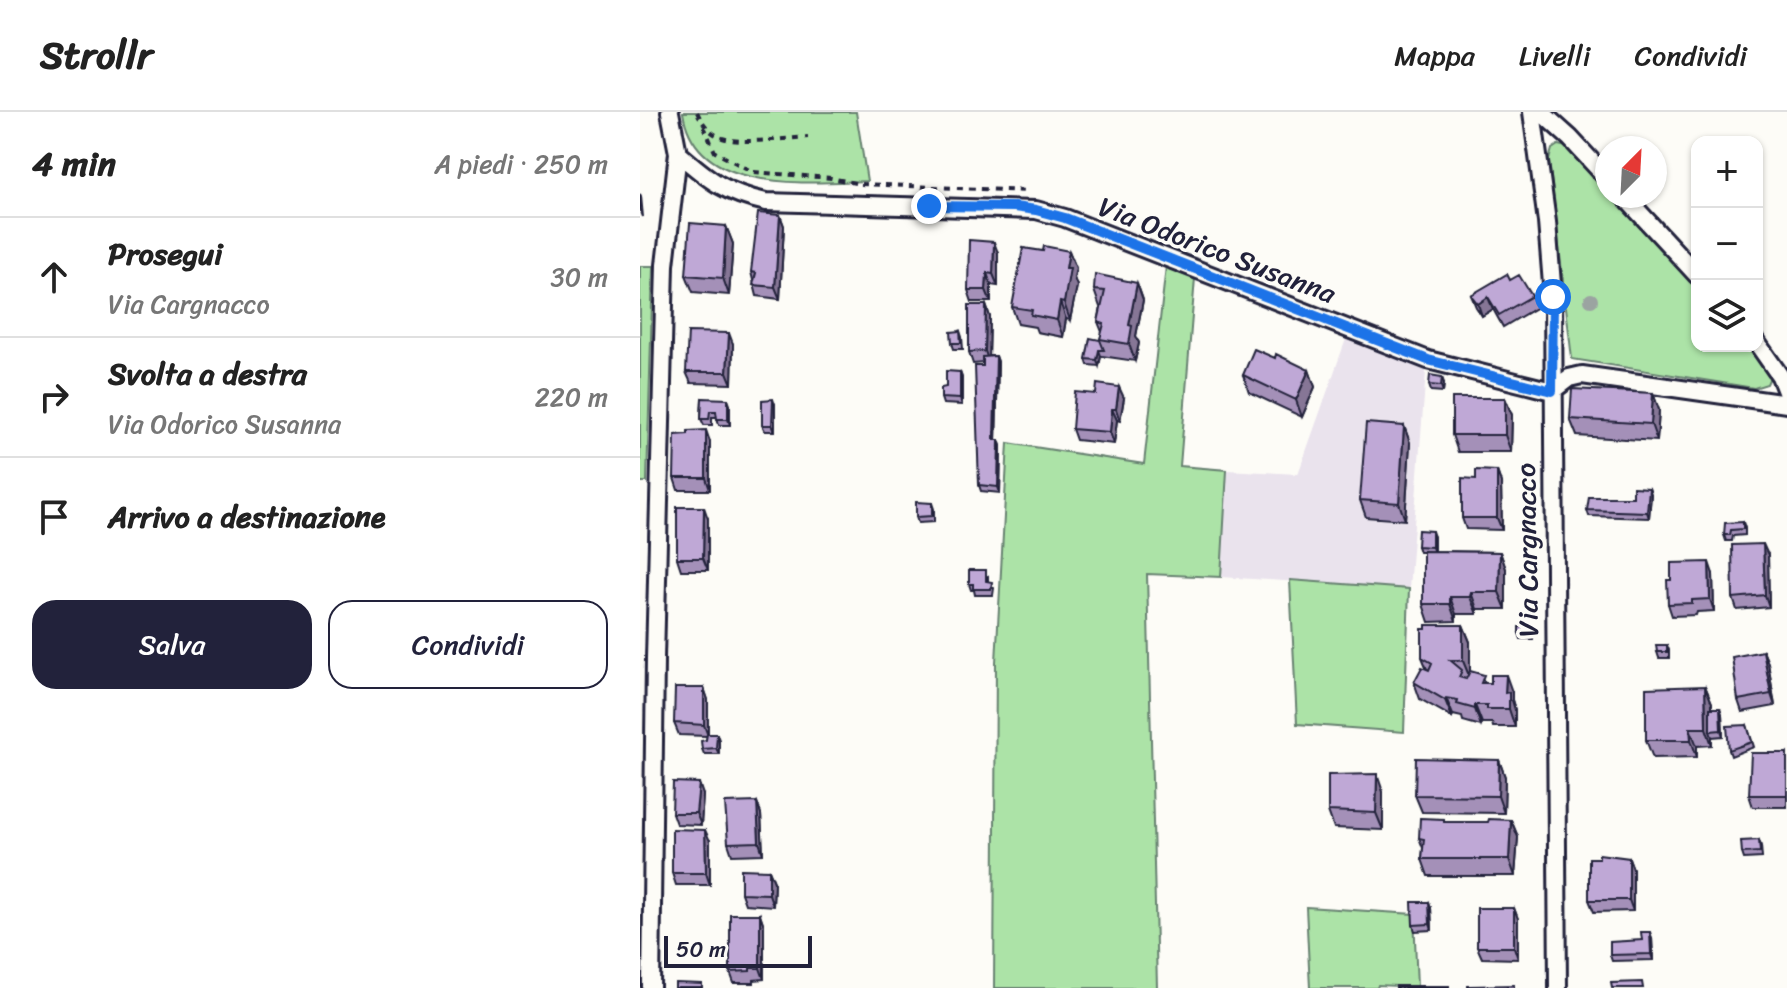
<!DOCTYPE html>
<html lang="it">
<head>
<meta charset="utf-8">
<style>
  :root { --surface:#fff; --page:#f2f2f2; --text:#222; --muted:#767676; --line:#e0e0e0; --accent:#22223b }
  body { margin:0; font-family:Sriracha,sans-serif; background:var(--page); color:var(--text) }
  .controls { position:absolute; right:24px; top:24px; display:grid; overflow:hidden; border-radius:16px; box-shadow:0 2px 6px #0004 }
  .controls button { width:72px; height:72px; display:grid; place-items:center; padding:0; border:0; border-bottom:2px solid var(--line); background:var(--surface); color:var(--text); font:40px sans-serif }
  .compass { position:absolute; left:955px; top:24px; width:72px; height:72px; border-radius:50%; background:var(--surface); box-shadow:0 2px 6px #0004; rotate:24deg }
  .scale { position:absolute; left:24px; bottom:20px; width:148px; box-sizing:border-box; padding-left:8px; border:4px solid #22223b; border-top:0; font-size:22px; line-height:28px; white-space:nowrap; color:#22223b; -webkit-text-stroke:6px #fdfcf7; paint-order:stroke }
  .stop { position:absolute; width:24px; height:24px; margin:-18px; border:6px solid #1a73e8; border-radius:50%; background:#fff }
  .stop.end { background:#1a73e8; border-color:#fff; box-shadow:0 2px 8px #0008 }
  .list { margin:0; padding:0; list-style:none }
  h2 { display:flex; justify-content:space-between; align-items:center; height:104px; margin:0; padding:0 32px; font-size:34px }
  h2 small { font-size:26px; font-weight:400; color:var(--muted) }
  .list li { display:grid; grid-template-columns:52px 1fr auto; gap:24px; align-items:center; box-sizing:border-box; height:120px; padding:0 32px; border-top:2px solid var(--line) }
  .list b { display:block; font-size:30px; white-space:nowrap }
  .list p { margin:0; font-size:26px; white-space:nowrap; color:var(--muted) }
  .list em { font-size:26px; font-style:normal; color:var(--muted) }
  .actions { display:flex; gap:16px; padding:24px 32px }
  .actions a { flex:1; padding:18px 0; border:2px solid var(--accent); border-radius:24px; text-align:center; font-size:28px; color:var(--accent) }
  .actions .main { background:var(--accent); color:#fff }
  .icon { flex:none; width:44px; height:44px; fill:none; stroke:currentColor; stroke-width:2; stroke-linecap:round; stroke-linejoin:round }
  .map { position:relative; flex:none; width:1147px; height:876px; overflow:hidden }
  header { display:flex; align-items:center; gap:48px; box-sizing:border-box; height:112px; padding:0 40px; background:var(--surface); border-bottom:2px solid var(--line) }
  header strong { font-size:38px }
  nav { display:flex; gap:44px; margin-inline-start:auto; font-size:28px }
  main { display:flex }
  aside { flex:1; background:var(--surface) }
  .map>svg:first-child { display:block }
</style>
</head>
<body>
<header>
<strong>Strollr</strong>
<nav><a>Mappa</a><a>Livelli</a><a>Condividi</a></nav>
</header>
<main>
<aside>
<h2>4 min<small>A piedi · 250 m</small></h2>
<ul class="list">
<li><svg class="icon" aria-label="ahead" viewBox="0 0 24 24"><path d="M12 20V5M6 11l6-6 6 6"/></svg><div><b>Prosegui</b><p>Via Cargnacco</p></div><em>30 m</em></li>
<li><svg class="icon" aria-label="right" viewBox="0 0 24 24"><path d="M7 20v-9h11M14 6l5 5-5 5"/></svg><div><b>Svolta a destra</b><p>Via Odorico Susanna</p></div><em>220 m</em></li>
<li><svg class="icon" aria-label="arrive" viewBox="0 0 24 24"><path d="M6 21V4h12l-3 4 3 4H6"/></svg><div><b>Arrivo a destinazione</b></div></li>
</ul>
<div class="actions"><a class="main">Salva</a><a>Condividi</a></div>
</aside>
<div class="map">
<svg width="1147" height="876" viewBox="0 0 1147 876">
  <rect width="100%" height="100%" fill="#fdfcf7"/>
  <filter id="ink" filterUnits="userSpaceOnUse"><feTurbulence type="fractalNoise" baseFrequency=".0125" numOctaves="2"/><feDisplacementMap in="SourceGraphic" scale="16" xChannelSelector="R" yChannelSelector="G"/><feConvolveMatrix kernelMatrix="1 2 1 2 8 2 1 2 1" color-interpolation-filters="sRGB"/></filter>
  <g filter="url(#ink)">
    <path fill="#eae3ed" d="M706 227 786 259 769 477 581 465 587 358 658 362Z"/>
    <path fill="#ace3a7" stroke="#678271" stroke-width="2" d="M43 0H216L227 69C166 71 55 82 43 0Z
      M918 33 927 35 967 76V84H974L1057 171V234H1112L1131 263 1127 272 1114 276 932 247 909 48 912 37Z
      M0 154H13L7 370H0Z
      M526 154 555 166 540 354 587 358 581 465 507 462 517 876H354L356 550 368 331 504 352Z
      M650 468 769 477 764 620 657 612Z
      M666 795 774 802 777 875 738 873 737 876H670Z"/>
    <g fill="none" stroke-linecap="round" stroke-linejoin="round">
      <defs>
        <path id="minor" d="M892 0 907 110 913 185 918 876
          M901 0 930 26 967 66
          M38 41C69 68 85 81 126 90L396 98 425 106 788 248 912 279
          M984 84 1057 163
          M1117 231 1140 264 1147 282
          M912 279 929 266 942 263 1147 292
          M11 876 15 547 25 153 38 41 30 0"/>
      </defs>
      <use href="#minor" stroke="#22223b" stroke-width="22"/>
      <path stroke="#22223b" stroke-width="4" stroke-dasharray="6 6" stroke-linecap="butt" d="M57 0C62 10 68 19 78 24 95 34 147 26 168 25
        M64 14 75 40 113 60 191 66 220 72 386 79"/>
      <use href="#minor" stroke="#fdfcf7" stroke-width="16"/>
    </g>
    <circle fill="#9ba4a1" cx="951" cy="188" r="7"/>
    <path fill="#a490b8" stroke="#22223b" stroke-width="2" d="M140 103 144 114 140 187 117 184 111 160Z
      M86 114 93 132 89 183 53 180 46 163Z
      M403 139H429L436 156 434 166 437 174 430 208 426 207 423 225 397 220 395 215 378 212 372 195Z
      M358 141V174L351 173V190H332L328 178Z
      M870 168 892 184 897 195 863 215 853 197 842 204 836 195 831 183Z
      M497 171 503 188 496 224 499 231 495 249 461 244 459 254 448 253 446 247 460 228 462 220 458 210 461 195H460L454 178Z
      M346 193 350 205 349 244H356L358 250 356 328H359L361 334 360 381 341 379 339 373 343 251 333 252 329 240Z
      M320 219 322 225 323 237H314L312 231Z
      M93 232 92 272 51 271 46 260Z
      M669 258 675 275 662 305 609 280 603 263Z
      M320 260 322 266V293L303 292 301 286 306 275Z
      M804 271 803 280 791 279 789 273Z
      M1013 281 1019 298 1017 329 937 324 930 307Z
      M62 286 90 293V313H79L77 305H72V313H64L61 307Z
      M484 286 480 309 477 308 474 332 436 328 432 317Z
      M865 286 872 303 871 340H818L812 323Z
      M135 293V319H125L122 313Z
      M764 314 770 331 765 408 726 405 720 388Z
      M70 330V378H38L34 366Z
      M857 359 861 371 862 418 826 417 822 406 836 367Z
      M1009 376 1011 382 1009 406 949 404 947 398 993 385Z
      M292 391 294 397V410L278 411 276 405Z
      M68 407V458H41L37 446Z
      M1103 410 1105 416V423L1093 424 1092 429H1086L1084 423Z
      M794 425V439L860 440 866 457V497H837V502H816V509L789 510 783 492V440H779L777 434Z
      M1128 443 1129 495 1097 498 1093 486Z
      M1073 462 1074 499 1057 500 1056 503 1032 504 1028 492Z
      M348 464V470L354 476 353 483H335L334 478H331L329 472Z
      M823 513 830 530V559L847 571 872 580V588L875 598V615H853L852 611H842L841 614 823 609 822 605 813 603 812 605 780 587 774 570 787 557 782 545Z
      M879 521H893V527H881Z
      M1027 533 1029 538V546H1019L1017 540Z
      M1123 539 1128 551 1135 594 1102 600 1098 588Z
      M1065 574 1072 591V596H1080L1082 602 1083 624 1072 625V633L1057 634V645L1013 646 1006 628Z
      M64 576 68 588V622L79 628V642H64L62 637 66 628 67 624 39 623 34 611Z
      M1107 613 1114 635 1091 644 1089 638Z
      M1147 641V695H1113L1109 683Z
      M859 648 865 665 864 701 782 700 775 683Z
      M743 680V718L694 716 688 699Z
      M63 683 61 713 36 712 32 701Z
      M117 690 121 702 123 742 92 743 88 731Z
      M871 708 878 725 875 764H788L782 747 783 736 779 726 805 710H848Z
      M1119 728 1121 734 1122 746 1104 747 1102 741Z
      M70 729V773H36L32 761Z
      M989 746 993 757V799L954 800 949 788Z
      M129 758 134 770 133 794 105 792 101 781Z
      M789 790 791 796 792 818 775 819 773 813Z
      M874 796 878 807V847L842 846 837 835Z
      M120 802 124 814V867L114 868V871H94L90 860Z
      M1012 826 1013 848 972 849 970 843 1002 828Z"/>
    <path fill="#867696" stroke="#22223b" stroke-width="2" d="M0 82 1 84 3 105 0 97Z
      M140 103 144 114 140 187 135 175Z
      M86 114 93 132 89 183 83 166Z
      M354 130 358 141V174L353 162Z
      M429 139 436 156 434 166 437 174 430 208 424 191 426 156Z
      M347 161 351 173V190L346 178Z
      M497 171 503 188 496 224 499 231 495 249 489 232V213Z
      M848 185 853 197 842 204 838 192Z
      M420 190 426 207 423 225 417 208Z
      M346 193 350 205 349 251 345 239Z
      M89 221 93 232 92 272 87 260Z
      M459 238 461 244 459 254 457 248Z
      M356 244 358 250 356 333 354 328Z
      M669 258 675 275 662 305 656 288Z
      M320 260 322 266V293L320 287Z
      M802 265 804 271 803 280 801 274Z
      M479 275 484 286 480 309 476 297Z
      M1013 281 1019 298 1017 329 1011 312Z
      M865 286 872 303 871 340 865 323Z
      M88 287 90 293V313L88 307Z
      M133 287 135 293V319L132 313Z
      M472 297 477 308 474 332 470 320Z
      M764 314 770 331 765 408 759 391Z
      M66 318 70 330V378L66 366Z
      M359 328 361 334 360 381 358 375Z
      M857 359 861 371 862 418 857 406Z
      M1009 376 1011 382 1009 406 1007 400Z
      M64 395 68 407V458L63 446Z
      M792 419 794 425V441L792 435Z
      M1123 432 1128 443 1129 495 1125 483Z
      M860 440 866 457V497L859 480Z
      M1069 450 1073 462 1074 499 1070 487Z
      M831 480 837 497V502L830 485Z
      M810 485 816 502V509L810 492Z
      M823 513 830 530V566L823 549Z
      M1123 539 1128 551 1135 594 1131 582Z
      M866 563 872 580V588L875 598V615L869 597 865 581Z
      M1065 574 1072 591V619H1070L1072 625V633L1066 616Z
      M64 576 68 588V624L64 613Z
      M806 586 813 603 812 605 805 588Z
      M835 593 842 611 841 614 835 597Z
      M1080 596 1082 602 1083 624 1081 618Z
      M1050 616 1057 634V645L1051 628Z
      M77 622 79 628V642L76 636Z
      M859 648 865 665 864 701 858 684Z
      M737 662 743 680V718L736 701Z
      M59 671 63 683 61 713 56 701Z
      M117 690 121 702 123 742 119 730Z
      M871 708 878 725 875 764 869 747Z
      M65 718 70 729V773L66 761Z
      M989 746 993 757V799L989 788Z
      M129 758 134 770 133 794 129 782Z
      M789 790 791 796 792 818 790 812Z
      M874 796 878 807V847L874 835Z
      M120 802 124 814V867L120 856Z
      M1010 820 1012 826 1013 848 1011 842Z"/>
    <path fill="#bfa8d6" stroke="#22223b" stroke-width="2" d="M118 101 140 103 135 175 113 173 116 161 111 160Z
      M50 111 86 114 83 166 46 163Z
      M329 128 354 130 353 162 347 161 346 178H328Z
      M404 134 429 139 426 156H430L424 191 420 190 417 208 391 203 392 198 372 195 383 136 403 139Z
      M455 162 497 171 489 213 492 214 489 232 460 227 464 212 458 210 465 179 454 178Z
      M867 162 870 168 879 163 892 184 859 203 848 185 838 192 831 183Z
      M329 193H346L345 239 329 240Z
      M320 219 321 231H312L311 220Z
      M48 220 89 221 87 260H46Z
      M450 226 460 228 464 238H459L457 248 446 247Z
      M614 237 635 246 636 242 669 258 656 288 603 263Z
      M356 244 354 328H359L358 375 339 373 335 254H343V245Z
      M306 259 320 260V287L301 286V276L306 275Z
      M790 263 802 265 801 274 789 273Z
      M457 272 479 275 476 297H472L470 320 432 317 435 280 456 282Z
      M932 277 1013 281 1011 312 930 307Z
      M62 286 88 287V307H77L76 299H70L69 307H61Z
      M812 286H865V323H812Z
      M133 287 132 313H122V288Z
      M726 311 764 314 759 391 720 388Z
      M66 318V366H34L35 323 48 322V319Z
      M836 358 857 359V406H822V366L836 367Z
      M993 375 1009 376 1007 400 947 398 949 385H993Z
      M276 390 292 391V404L276 405Z
      M37 395H64L63 446H37Z
      M1103 410V417L1091 418 1090 423H1084L1085 411Z
      M778 418 792 419V435L777 434Z
      M1123 432 1125 483 1093 486 1092 433Z
      M783 439 860 440 859 480H831L830 485H810V492H783Z
      M1069 450 1070 487 1052 488V491L1028 492 1027 468H1031V451Z
      M329 458H346V469L352 470 351 477H333V472H329Z
      M786 513H823V549L810 548 822 558 819 565 826 567 830 559 844 563 841 571H851V563H866L865 581 869 580V597H847V593H835V597L817 592 818 588 806 586 805 588 774 570 782 555 789 558 792 551 782 545V517H786Z
      M879 515H891V521H879Z
      M1016 533H1027V540H1017Z
      M1123 539 1131 582 1098 588 1092 545Z
      M1065 574 1066 616H1050L1051 628H1006V576Z
      M35 576H64V613L34 611Z
      M1070 596H1080L1081 618 1070 619Z
      M1107 613 1112 630 1089 638 1087 614Z
      M67 622H77L76 636 62 637 61 629 66 628Z
      M1111 641H1147V683H1109Z
      M776 646 859 648 858 684 775 683Z
      M737 662 736 701 688 699V663Z
      M33 670 59 671 56 701H32Z
      M117 690 119 730 88 731 85 691Z
      M780 706 804 707V710H848L849 707 871 708 869 747H782L784 727 779 726Z
      M32 717 65 718 66 761H32Z
      M1119 728 1120 740 1102 741 1101 729Z
      M959 742 989 746V788H949V746H959Z
      M101 757 129 758V782L101 781Z
      M772 790H789L790 812 773 813Z
      M837 796H874V835H837Z
      M90 802H120V856H110V859L90 860Z
      M1001 820H1010L1011 842 970 843V830L1002 828Z
      M1002 870 1003 876H972L971 871Z
      M35 871 62 872V876H35Z
      M874 873V876H828V874Z
      M756 874H809V876H756Z"/>
  </g>
  <g fill="none" stroke-linecap="round" stroke-linejoin="round" filter="url(#ink)">
    <path stroke="#1a73e8" stroke-width="10" d="M289 94 374 95 396 98 425 106 788 248 912 279 913 185"/>
  </g>
  <g text-anchor="middle" dominant-baseline="central" stroke-width="7" stroke-linejoin="round" paint-order="stroke">
    <g font-size="28" fill="#22223b" stroke="#fdfcf7">
      <text transform="translate(577 138) rotate(21)">Via Odorico Susanna</text>
      <text transform="translate(887 438) rotate(-91)">Via Cargnacco</text>
    </g>
  </g>
</svg>
<div class="controls">
<button>+</button>
<button>−</button>
<button><svg class="icon" aria-label="layers" viewBox="0 0 24 24"><path d="M12 4l9 5-9 5-9-5zM3 14l9 5 9-5"/></svg></button>
</div>
<svg class="compass" viewBox="-18 -18 36 36"><path d="M0-13l5 13h-10z" fill="#e53935"/><path d="M0 13l5-13h-10z" fill="#767676"/></svg>
<div class="scale">50 m</div>
<div class="stop" style="left:913px;top:185px"></div>
<div class="stop end" style="left:289px;top:94px"></div>
</div>
</main>
</body>
</html>
